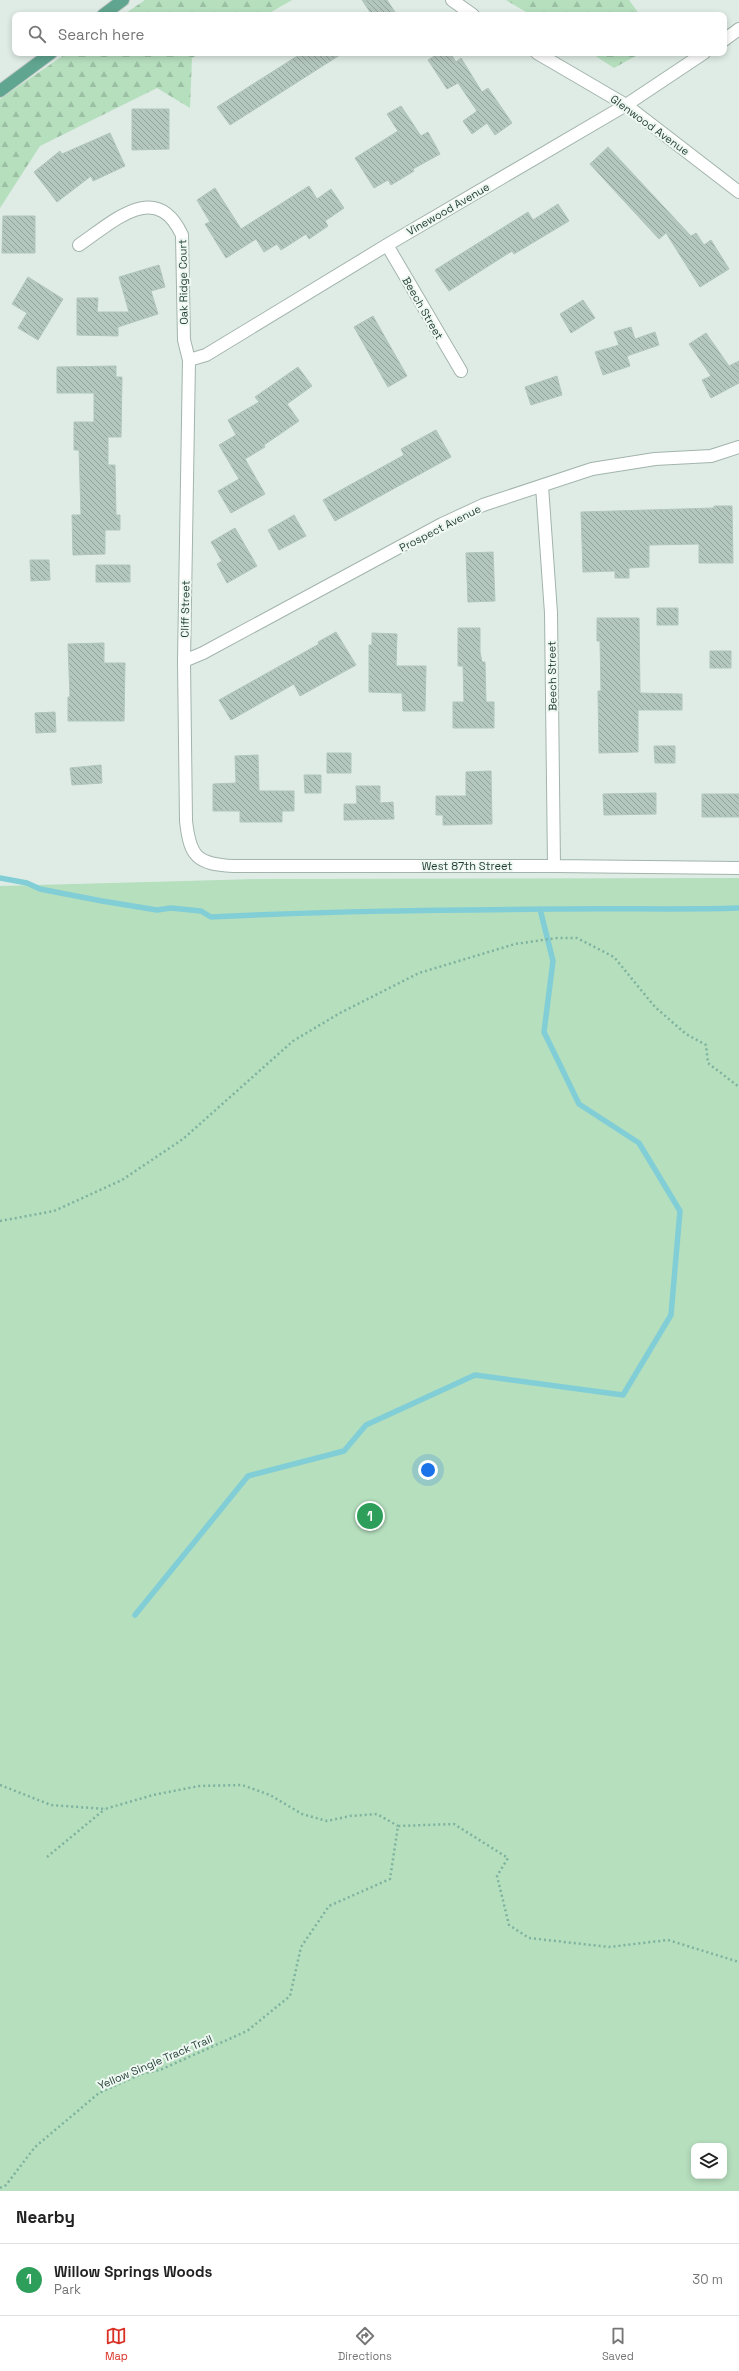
<!DOCTYPE html>
<html lang="en">
<head>
<meta charset="utf-8">
<style>
  :root { --surface:#fff; --page:#f2f2f2; --text:#222; --muted:#767676; --line:#e0e0e0; --accent:#d93025 }
  body { margin:0; font-family:"Space Grotesk",sans-serif; background:var(--page); color:var(--text) }
  .controls { position:absolute; right:12px; bottom:12px; display:grid; overflow:hidden; border-radius:8px; box-shadow:0 2px 6px #0003 }
  .controls button { width:36px; height:36px; display:grid; place-items:center; padding:0; border:0; border-bottom:1px solid var(--line); background:var(--surface); color:var(--text); font:20px sans-serif }
  .you { position:absolute; left:428px; top:1470px; width:14px; height:14px; margin:-10px; border:3px solid #fff; border-radius:50%; background:#1a73e8; box-shadow:0 0 0 6px #1a73e833 }
  .badge { display:grid; place-items:center; width:26px; height:26px; border-radius:50%; background:var(--accent); color:#fff; font-size:13px; font-weight:700 }
  .pin { position:absolute; translate:-50% -50%; border:2px solid #fff; box-shadow:0 1px 4px #0006 }
  .list { margin:0; padding:0; list-style:none }
  h2 { display:flex; justify-content:space-between; align-items:center; height:52px; margin:0; padding:0 16px; font-size:17px }
  h2 small { font-size:13px; font-weight:400; color:var(--muted) }
  .list li { display:grid; grid-template-columns:26px 1fr auto; gap:12px; align-items:center; box-sizing:border-box; height:72px; padding:0 16px; border-top:1px solid var(--line) }
  .list b { display:block; font-size:15px; white-space:nowrap }
  .list p { margin:0; font-size:13px; white-space:nowrap; color:var(--muted) }
  .list em { font-size:13px; font-style:normal; color:var(--muted) }
  .icon { flex:none; width:22px; height:22px; fill:none; stroke:currentColor; stroke-width:2; stroke-linecap:round; stroke-linejoin:round }
  .map { position:relative; flex:none; width:739px; height:2191px; overflow:hidden }
  .search { position:absolute; background:var(--surface); box-shadow:0 2px 6px #0003; left:12px; right:12px; top:12px; height:44px; display:flex; align-items:center; gap:10px; box-sizing:border-box; padding:0 14px; border-radius:8px; color:var(--muted); font-size:15px }
  .sheet { height:124px; background:var(--surface) }
  nav { display:flex; justify-content:space-around; align-items:center; box-sizing:border-box; height:56px; border-top:1px solid var(--line); background:var(--surface); font-size:11px; color:var(--muted) }
  nav a { display:grid; justify-items:center; gap:2px }
  nav .on { color:var(--accent) }
  .map>svg:first-child { display:block }
</style>
</head>
<body>
<div class="map">
<svg width="739" height="2191" viewBox="0 0 739 2191">
  <defs>
    <pattern id="forest-firs" width="22" height="20" patternUnits="userSpaceOnUse"><rect width="22" height="20" fill="#b6dfbe"/><path d="M5 1l3.5 6h-7zM16 11l3.5 6h-7z" fill="#9cc0a4"/></pattern>
    <pattern id="building-back-hatch" width="6" height="6" patternUnits="userSpaceOnUse"><rect width="6" height="6" fill="#b4c7be"/><path d="M-1 5l2 2M0 0l6 6M5-1l2 2" fill="none" stroke="#92a39b"/></pattern>
  </defs>
  <rect width="100%" height="100%" fill="#dfece5"/>
  <path fill="url(#forest-firs)" d="M145 0H292L266 15H123Z
    M506 0H629L640 15H531Z
    M67 53H200L192 58 190 108 157 88 40 146 0 208V99Z
    M591 53H641L614 68Z"/>
  <path fill="#b6dfbe" fill-rule="evenodd" d="M739 878V2191H0V886L259 879ZM694 2146H724V2176H694Z"/>
  <g fill="none" stroke-linecap="round" stroke-linejoin="round">
    <path stroke="#82ced6" stroke-width="5.5" d="M0 878 27 883 40 889 102 901 157 910 171 908 201 911 211 917C327 911 442 910 557 909 618 908 678 910 739 908
      M135 1615 248 1476 344 1451 366 1425 475 1375 623 1395 671 1315 680 1211 639 1143 579 1104 544 1032 553 961 540 909"/>
  </g>
  <path fill="url(#building-back-hatch)" stroke="#b1c6bc" d="M362 0H387L397 15H372Z
    M302 53H343L230 125 217 107Z
    M439 53H450L456 62 461 58 482 92 488 88 512 123 495 135 487 123 472 134 463 121 477 111 458 83 447 89 428 60Z
    M401 106 421 136 428 132 440 154 413 169 414 171 391 185 388 180 374 188 355 158 398 131 387 114Z
    M132 109H169V149L132 150Z
    M110 133 125 166 93 181 91 176 57 202 34 172 60 151 62 154Z
    M608 147 691 236 696 233 704 245 711 240 729 269 700 287 666 233 659 239 590 164Z
    M309 186 317 199 331 189 344 208 325 221 328 226 309 239 306 234 281 250 277 244 264 252 256 239 226 258 205 224 210 222 197 200 215 188 241 229Z
    M558 204 569 221 514 254 512 251 449 291 435 270 528 212 533 220Z
    M3 216H35V253H2Z
    M159 265 165 287 151 291 158 314 118 327V336L77 335V298H98L97 312H129L119 277Z
    M28 277 63 299 38 340 18 328 27 313 12 304Z
    M583 300 595 318 571 333 560 314Z
    M373 316 407 376 388 387 354 327Z
    M631 327 635 339 655 332 659 345 627 356 630 366 603 375 595 352 619 345 614 332Z
    M706 333 729 366 739 361V383L711 398 702 380 711 376 689 344Z
    M116 366V377H122L121 437H108V465H115L116 515H120V530H105V554L73 555 72 515H81L79 450H74V422H94V393H57V367Z
    M298 367 312 386 287 404 299 421 264 445 265 447 245 459 265 494 231 513 218 491 239 479 219 445 236 435 228 420 259 402 255 397Z
    M557 376 562 395 531 405 525 387Z
    M436 430 451 457 335 521 323 500 404 455 401 449Z
    M714 506H732L733 563H699V544L649 545V567L629 568V578H615V571L583 572 581 512 714 508Z
    M294 515 306 536 279 550 268 530Z
    M235 528 257 566 227 583 217 564 222 561 211 542Z
    M493 552 495 601 468 602 466 553Z
    M30 560H49L50 580 31 581Z
    M96 565H130V582H96Z
    M657 608H678V625H657Z
    M597 618H639L640 693 682 694V710H638V752L599 753 598 691H601L600 641H597Z
    M458 628H480V652L482 662H485L486 702H494V728H453V702H464L463 666H458Z
    M336 632 356 665 300 696 294 684 231 720 219 700 319 644 318 642Z
    M372 633 397 634 396 666H426L425 711H403L402 693 369 692V645H372Z
    M104 643V663H125L124 721H68V697H70L68 644Z
    M710 651H731V668H710Z
    M55 712 56 732 36 733 35 713Z
    M654 746H675V763H655Z
    M327 753H351V773H327Z
    M258 755 259 791H294V811H282V822H240V811H213V784L236 783 235 756Z
    M101 765 102 783 72 785 70 768Z
    M491 771 492 824 443 825V815H436V796H466V772Z
    M304 775H321V793H305Z
    M356 786H380V803L393 802 394 819 344 820V804H357Z
    M656 793V814L604 815 603 794Z
    M702 794H739V817H702Z"/>
  <g fill="none" stroke-linecap="round" stroke-linejoin="round">
    <defs>
      <path id="minor" d="M452 0 473 15
        M724 40 739 29
        M537 53 626 105 739 192
        M79 245C113 222 156 179 182 235L184 340 189 360 184 661 186 821C190 857 197 864 233 866H554L739 868
        M387 245 461 371
        M189 360 206 355 387 245 626 105 704 53
        M542 486 551 613 554 866
        M184 661 203 653 442 524 483 505 592 469 655 459 711 456 739 447"/>
      <path id="primary" d="M103 15 123 0
        M0 91 51 53"/>
    </defs>
    <use href="#minor" stroke="#a2b4ac" stroke-width="14"/>
    <use href="#primary" stroke="#c0c9c6" stroke-width="14"/>
    <path stroke="#7db29e" stroke-width="2.5" stroke-dasharray="2 3" stroke-linecap="butt" d="M0 1221 54 1211 122 1180 183 1139 293 1041 340 1013 419 973 515 944 557 938H577L614 957 655 1007 686 1034 706 1045 708 1063 739 1087
      M0 1785 51 1805 105 1809 153 1795 199 1786 242 1785 270 1795 302 1814 327 1821 350 1816 377 1814 398 1826
      M47 1857 105 1809
      M0 2188 6 2185 35 2147 99 2093 141 2074 160 2070 247 2031 290 1996 301 1947 329 1906 390 1879 398 1826 454 1824 508 1858 497 1876 509 1925 529 1938 609 1947 668 1940 739 1962"/>
    <use href="#minor" stroke="#fff" stroke-width="12"/>
    <use href="#primary" stroke="#60a58f" stroke-width="12"/>
  </g>
  <g text-anchor="middle" dominant-baseline="central" stroke-width="4" stroke-linejoin="round" paint-order="stroke">
    <g font-size="11" fill="#1f3d33" stroke="#f0f8f3">
      <text transform="translate(650 125) rotate(36)">Glenwood Avenue</text>
      <text transform="translate(448 209) rotate(-30)">Vinewood Avenue</text>
      <text transform="translate(183 282) rotate(-91)">Oak Ridge Court</text>
      <text transform="translate(423 308) rotate(60)">Beech Street</text>
      <text transform="translate(440 528) rotate(-27)">Prospect Avenue</text>
      <text transform="translate(185 609) rotate(-89)">Cliff Street</text>
      <text transform="translate(552 676) rotate(-91)">Beech Street</text>
      <text x="467" y="866">West 87th Street</text>
      <text transform="translate(155 2062) rotate(-23)">Yellow Single Track Trail</text>
    </g>
  </g>
</svg>
<div class="controls">
<button><svg class="icon" aria-label="layers" viewBox="0 0 24 24"><path d="M12 4l9 5-9 5-9-5zM3 14l9 5 9-5"/></svg></button>
</div>
<div class="you"></div>
<div class="pin badge" style="left:370px;top:1516px;background:#2e9e5b">1</div>
<div class="search"><svg class="icon" aria-label="search" viewBox="0 0 24 24"><circle cx="10" cy="10" r="6"/><path d="M15 15l6 6"/></svg>Search here</div>
</div>
<section class="sheet">
<h2>Nearby<small></small></h2>
<ul class="list">
<li><span class="badge" style="background:#2e9e5b">1</span><div><b>Willow Springs Woods</b><p>Park</p></div><em>30 m</em></li>
</ul>
</section>
<nav>
<a class="on"><svg class="icon" aria-label="map" viewBox="0 0 24 24"><path d="M3 6l6-2 6 2 6-2v14l-6 2-6-2-6 2zM9 4v14M15 6v14"/></svg>Map</a>
<a><svg class="icon" aria-label="directions" viewBox="0 0 24 24"><path d="M12 3l9 9-9 9-9-9zM9 14v-3h6M13 9l2 2-2 2"/></svg>Directions</a>
<a><svg class="icon" aria-label="saved" viewBox="0 0 24 24"><path d="M7 4h10v16l-5-4-5 4z"/></svg>Saved</a>
</nav>
</body>
</html>
